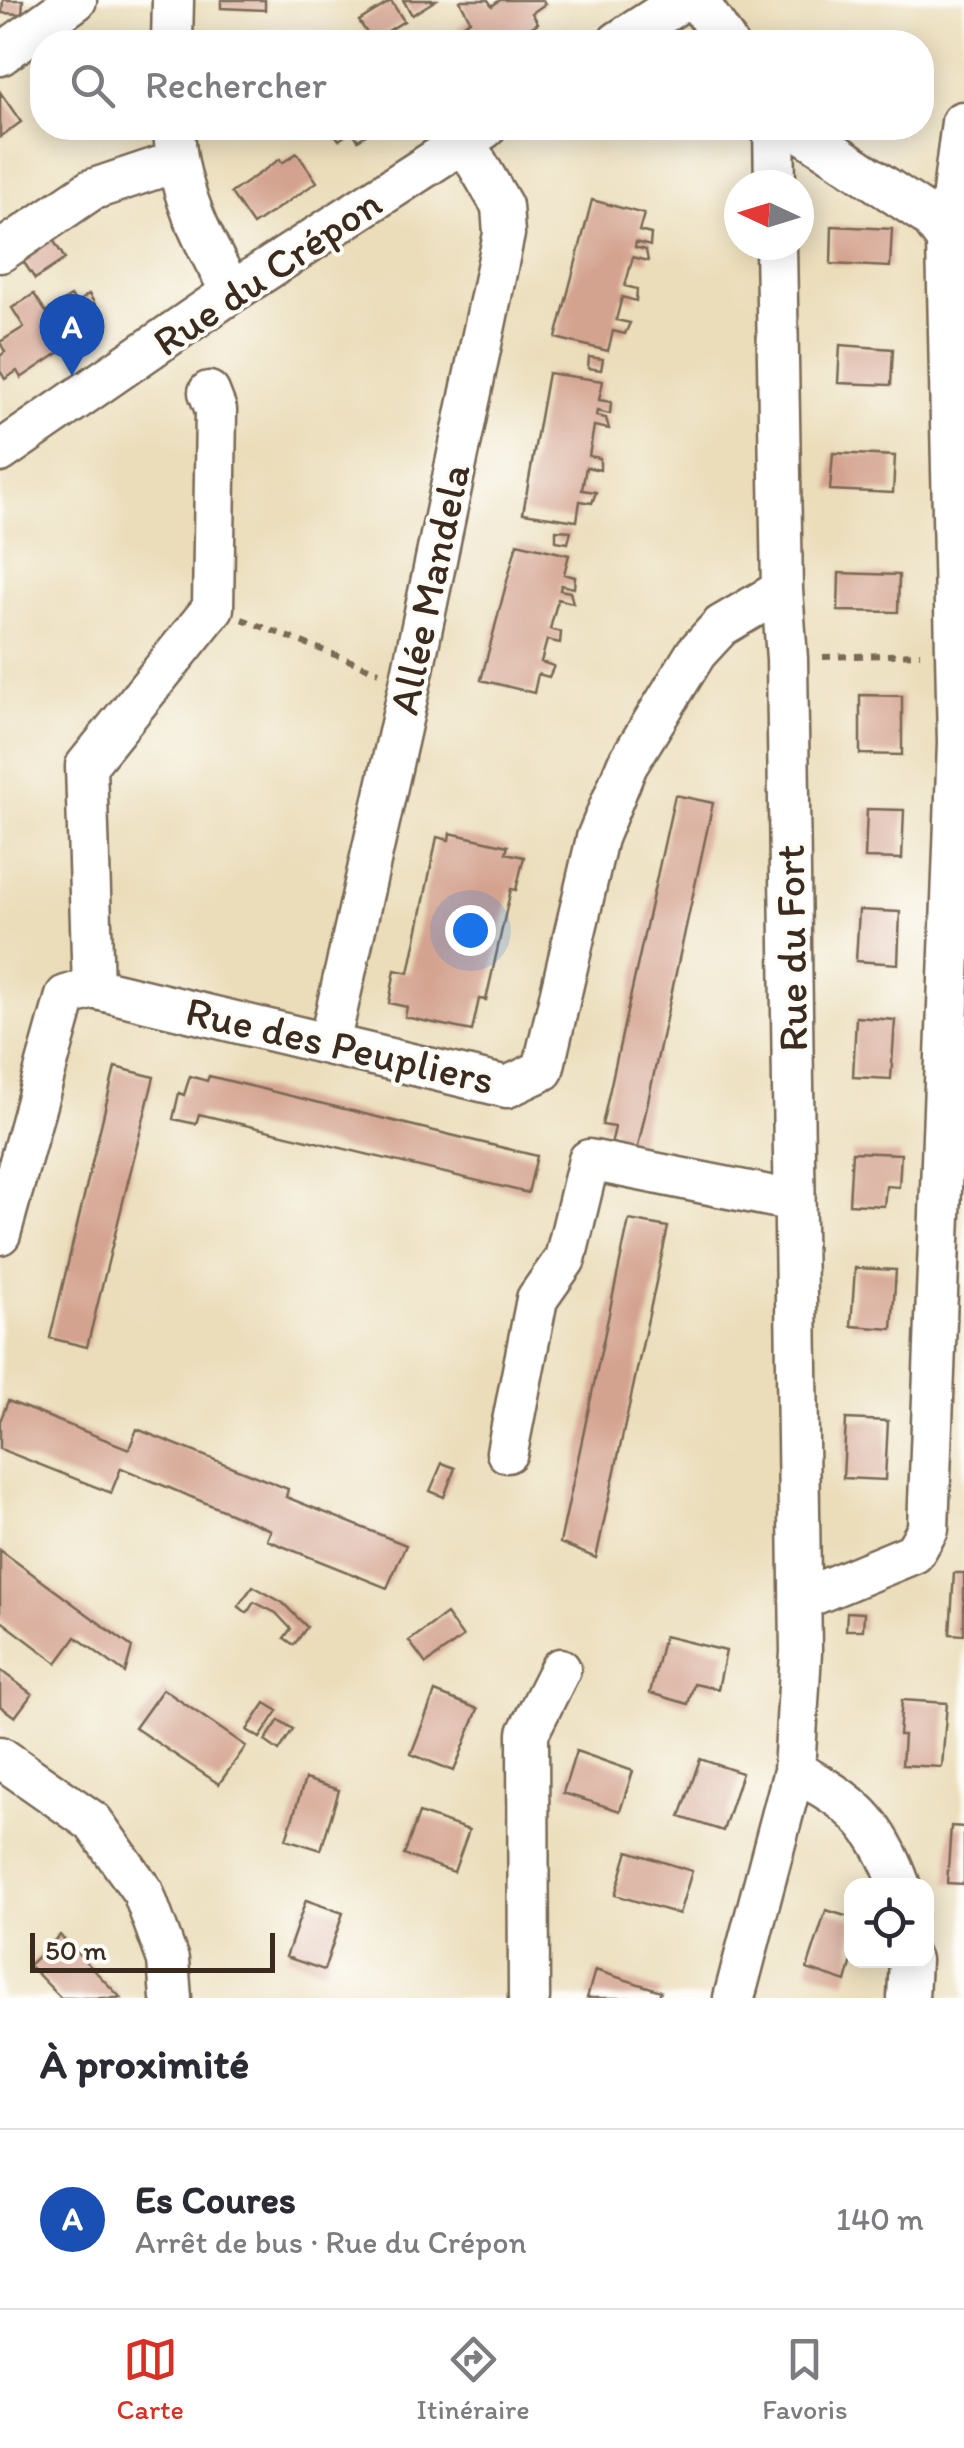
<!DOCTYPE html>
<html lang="fr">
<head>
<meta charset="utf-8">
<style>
  :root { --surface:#fff; --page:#f7f7f7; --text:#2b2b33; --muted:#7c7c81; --line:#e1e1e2; --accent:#d93025 }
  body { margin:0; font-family:Itim,sans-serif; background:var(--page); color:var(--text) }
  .controls { position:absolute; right:30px; bottom:30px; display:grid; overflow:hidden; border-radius:20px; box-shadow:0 5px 25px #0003 }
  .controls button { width:90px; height:90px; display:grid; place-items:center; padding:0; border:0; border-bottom:2px solid var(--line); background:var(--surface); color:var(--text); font:50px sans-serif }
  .compass { position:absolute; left:724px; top:170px; width:90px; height:90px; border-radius:50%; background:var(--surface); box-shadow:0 5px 25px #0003; rotate:274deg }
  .scale { position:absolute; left:30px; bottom:25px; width:245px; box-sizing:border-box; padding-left:10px; border:5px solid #3b2a1e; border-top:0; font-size:28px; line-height:35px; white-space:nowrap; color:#3b2a1e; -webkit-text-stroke:8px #fdfcf7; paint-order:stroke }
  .you { position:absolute; left:470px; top:930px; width:35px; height:35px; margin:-25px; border:8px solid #fff; border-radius:50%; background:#1a73e8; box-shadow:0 0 0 15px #1a73e833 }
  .badge { display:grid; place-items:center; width:65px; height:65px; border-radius:50%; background:var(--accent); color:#fff; font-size:32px; font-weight:700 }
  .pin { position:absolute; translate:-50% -82px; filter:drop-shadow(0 2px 5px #0008) }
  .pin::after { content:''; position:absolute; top:52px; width:35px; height:30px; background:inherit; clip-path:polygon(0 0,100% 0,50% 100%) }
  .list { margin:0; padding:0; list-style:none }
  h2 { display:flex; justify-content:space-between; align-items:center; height:130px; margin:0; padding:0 40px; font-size:42px }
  h2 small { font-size:32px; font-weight:400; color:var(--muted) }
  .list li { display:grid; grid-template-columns:65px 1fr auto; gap:30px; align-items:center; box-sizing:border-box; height:180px; padding:0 40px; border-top:2px solid var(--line) }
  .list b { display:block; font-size:38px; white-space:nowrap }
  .list p { margin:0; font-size:32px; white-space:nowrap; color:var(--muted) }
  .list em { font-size:32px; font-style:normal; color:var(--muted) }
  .icon { flex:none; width:55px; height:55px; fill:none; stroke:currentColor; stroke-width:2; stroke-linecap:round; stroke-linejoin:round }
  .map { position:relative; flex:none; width:964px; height:1998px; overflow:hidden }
  .search { position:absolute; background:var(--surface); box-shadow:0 5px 25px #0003; left:30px; right:30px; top:30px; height:110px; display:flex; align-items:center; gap:25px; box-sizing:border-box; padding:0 35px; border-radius:40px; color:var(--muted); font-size:38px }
  .sheet { height:310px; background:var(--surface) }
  nav { display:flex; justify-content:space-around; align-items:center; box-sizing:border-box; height:140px; border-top:2px solid var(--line); background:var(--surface); font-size:28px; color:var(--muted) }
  nav a { display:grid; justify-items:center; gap:5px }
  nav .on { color:var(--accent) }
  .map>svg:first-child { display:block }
</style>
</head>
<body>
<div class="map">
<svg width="964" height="1998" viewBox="0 0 964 1998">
  <rect width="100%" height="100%" fill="#fdfcf7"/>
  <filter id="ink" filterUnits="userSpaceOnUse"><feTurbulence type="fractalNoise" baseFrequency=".01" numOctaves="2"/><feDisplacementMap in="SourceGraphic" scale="20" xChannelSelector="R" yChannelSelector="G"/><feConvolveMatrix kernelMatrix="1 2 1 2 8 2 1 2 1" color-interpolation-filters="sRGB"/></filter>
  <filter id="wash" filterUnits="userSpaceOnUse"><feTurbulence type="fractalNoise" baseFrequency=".0048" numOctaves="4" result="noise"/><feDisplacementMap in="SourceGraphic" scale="40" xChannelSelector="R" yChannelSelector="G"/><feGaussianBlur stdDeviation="2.25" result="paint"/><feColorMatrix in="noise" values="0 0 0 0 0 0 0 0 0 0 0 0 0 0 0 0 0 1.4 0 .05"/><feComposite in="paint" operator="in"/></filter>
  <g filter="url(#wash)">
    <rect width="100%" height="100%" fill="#ebddba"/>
    <g id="blocks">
      <path fill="#d4a38f" d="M3 0H23L22 14 2 13Z
        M221 0H265V10L221 8Z
        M403 0H436L412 15Z
        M462 0H488L492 6 500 0H543L545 4 532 13 538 23 507 42H448L445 36 470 20 460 1Z
        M391 1 404 21 372 41 359 21Z
        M120 35V42H85V36Z
        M0 92 21 122 0 137Z
        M330 128H377L358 140 352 131 339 140Z
        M297 153 317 182 253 225 231 193 280 159 282 163Z
        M592 200 644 214 639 231 651 234 650 246 636 242 635 247 646 250 648 261 633 257 625 286 637 289 636 301 622 297 616 320 630 323 625 334 613 331 608 351 556 338Z
        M832 226 892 229 890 267 831 264Z
        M52 238 65 259 35 279 21 258Z
        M34 294 46 312 71 296 76 303 89 294 100 313 87 321 93 330 21 378 17 371 5 379 0 371V356L5 352 0 342 24 327 12 308Z
        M840 345 893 349 891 385 838 383Z
        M589 357 603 359 601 370 588 368Z
        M548 373 603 381 599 400 611 402 610 414 597 411 596 416 606 418 609 429 594 426 589 456 600 458V470L586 467 582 490 596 492 592 503 580 501 577 521 523 513Z
        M833 453 895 456 893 493 830 490Z
        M556 530 571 531 568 543 556 541Z
        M517 543 569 555 564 574 575 577 574 588 561 585 560 590 570 592 573 603 558 599 550 629 561 632 560 643 547 640 541 662 554 666 549 677 538 674 534 693 481 680Z
        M839 573 899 575 898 612 838 611Z
        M860 695 902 696V755L860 754Z
        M675 795 713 803 636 1156 610 1150 615 1127 602 1125Z
        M867 809 904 810 902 859 865 858Z
        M450 833 508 846 506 853 524 857 516 890 511 889 486 1000 479 999 472 1031 405 1017 407 1007 389 1003 395 970 409 973 437 837 449 840Z
        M859 910 900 912 898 964 856 961Z
        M856 1017 895 1020 891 1079 853 1077Z
        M115 1067 154 1077 87 1347 50 1338Z
        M190 1076 207 1081 209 1076 537 1156 528 1193 199 1114 196 1124 173 1119 179 1093 184 1095Z
        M852 1152 901 1154 899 1187 886 1186 884 1206 849 1204Z
        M629 1220 668 1227 596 1558 560 1543Z
        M855 1268 896 1270 892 1329 851 1326Z
        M8 1401 129 1449 137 1429 288 1489 286 1497 406 1545 387 1588 267 1540 271 1530 121 1468 111 1493 0 1449V1421Z
        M846 1419 888 1421 885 1480 843 1478Z
        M442 1463 455 1468 444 1497 430 1491Z
        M0 1550 132 1647 125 1673 76 1637 57 1663 0 1620Z
        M954 1573H964V1635L950 1634Z
        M253 1586 283 1603 307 1627 294 1645 284 1638 291 1629 276 1613 254 1602 247 1613 238 1606Z
        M847 1612 864 1613 863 1630H846Z
        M446 1614 463 1637 426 1664 409 1641Z
        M664 1636 726 1651 718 1689 694 1684 688 1704 650 1693Z
        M0 1670 32 1694 15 1717 0 1706Z
        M163 1689 246 1746 219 1784 135 1728Z
        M435 1692 478 1709 454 1771 411 1754Z
        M902 1700 947 1703 942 1767 902 1765 904 1735H899Z
        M265 1703 278 1711 260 1738 247 1730Z
        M279 1720 293 1729 279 1751 265 1741Z
        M576 1751 633 1771 620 1811 563 1793Z
        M700 1759 742 1773 723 1831 680 1817Z
        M305 1779 339 1790 321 1850 286 1839Z
        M419 1813 469 1830 454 1872 404 1855Z
        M951 1826 964 1827V1884L947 1883Z
        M628 1851 692 1871 679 1914 615 1895Z
        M306 1900 343 1913 324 1970 286 1957Z
        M826 1910 852 1918V1960L846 1982 807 1969Z
        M60 1935 121 1998H61L29 1965Z
        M595 1970 661 1991 658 1998H587Z"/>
    </g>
  </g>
  <g filter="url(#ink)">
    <use href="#blocks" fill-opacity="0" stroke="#796955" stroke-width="2.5"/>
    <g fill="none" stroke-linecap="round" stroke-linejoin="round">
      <defs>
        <path id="minor" d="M697 0 726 42
          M172 42 173 0
          M618 42 683 0
          M0 55 76 0
          M174 128C176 188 202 240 232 292
          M774 128 775 185
          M796 128 930 217 947 240 958 743 928 1529 914 1553 800 1600
          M947 240 962 122
          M0 252 91 190 175 162
          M0 452 232 292 485 128
          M93 988 86 766 213 608 216 410 209 392
          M329 1044 410 684 504 234 502 206 464 141
          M0 1234 66 996 93 988 507 1087 543 1070 597 838 627 765 696 653 721 626 782 590
          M507 1452 537 1299 565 1259 589 1160 794 1201
          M0 1757 93 1822 143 1892 168 1960 171 1998
          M794 1771C853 1802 877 1822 900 1886
          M529 1998 528 1733 560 1669
          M734 1998 794 1771 801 1652 787 659 782 590 776 245
          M908 1998 910 1960"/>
      </defs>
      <use href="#minor" stroke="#796955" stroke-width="45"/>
      <path stroke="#796955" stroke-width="6" stroke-dasharray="8 8" stroke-linecap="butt" d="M242 619 379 672
        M823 657 920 654"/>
      <use href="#minor" stroke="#fff" stroke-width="40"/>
    </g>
  </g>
  <g text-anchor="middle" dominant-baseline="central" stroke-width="8" stroke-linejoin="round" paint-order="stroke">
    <g font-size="42" fill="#3b2a1e" stroke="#fdfcf7">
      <text transform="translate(267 272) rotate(-34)">Rue du Crépon</text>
      <text transform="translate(429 589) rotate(-78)">Allée Mandela</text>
      <text transform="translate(791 948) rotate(-91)">Rue du Fort</text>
      <text transform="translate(340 1045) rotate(13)">Rue des Peupliers</text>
    </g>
  </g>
</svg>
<div class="controls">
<button><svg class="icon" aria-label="locate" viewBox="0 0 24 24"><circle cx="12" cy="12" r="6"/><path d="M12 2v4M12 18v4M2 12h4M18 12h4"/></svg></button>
</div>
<svg class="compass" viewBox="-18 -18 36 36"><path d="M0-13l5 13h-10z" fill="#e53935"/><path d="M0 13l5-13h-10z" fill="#7c7c81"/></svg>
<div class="scale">50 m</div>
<div class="you"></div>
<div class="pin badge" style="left:72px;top:376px;background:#1a4fb4">A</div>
<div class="search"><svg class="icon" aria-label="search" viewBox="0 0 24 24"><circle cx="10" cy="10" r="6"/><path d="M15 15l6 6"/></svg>Rechercher</div>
</div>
<section class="sheet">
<h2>À proximité<small></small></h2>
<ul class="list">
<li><span class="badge" style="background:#1a4fb4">A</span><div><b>Es Coures</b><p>Arrêt de bus · Rue du Crépon</p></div><em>140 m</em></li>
</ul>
</section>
<nav>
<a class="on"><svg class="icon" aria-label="map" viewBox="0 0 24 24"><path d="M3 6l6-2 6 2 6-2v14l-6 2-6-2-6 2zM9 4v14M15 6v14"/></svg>Carte</a>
<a><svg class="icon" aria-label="directions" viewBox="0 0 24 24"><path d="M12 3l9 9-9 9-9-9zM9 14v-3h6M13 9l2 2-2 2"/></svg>Itinéraire</a>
<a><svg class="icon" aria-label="saved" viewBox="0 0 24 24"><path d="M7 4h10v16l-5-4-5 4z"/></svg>Favoris</a>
</nav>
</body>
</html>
